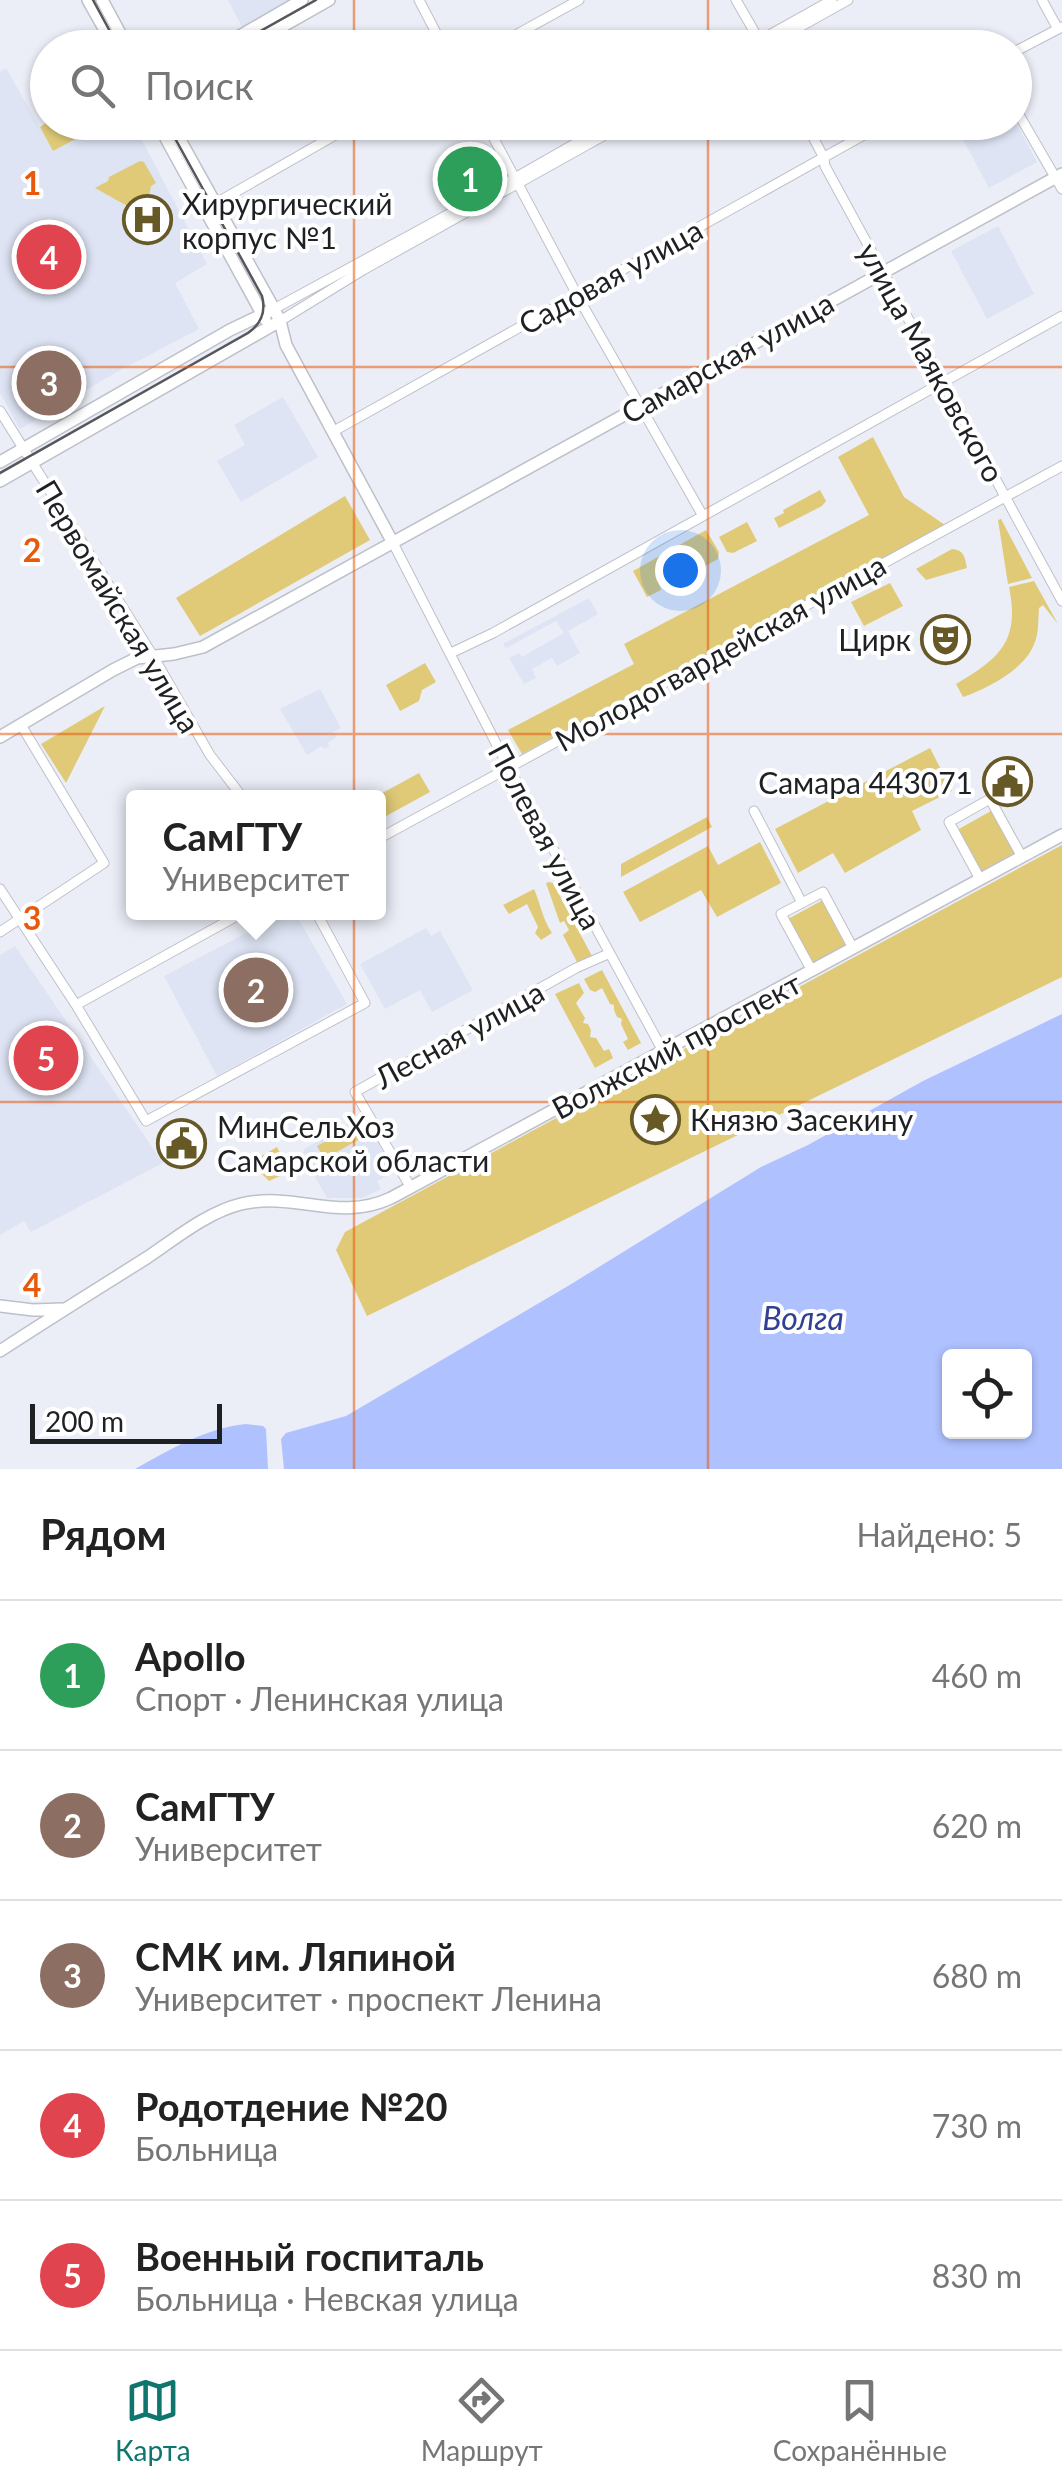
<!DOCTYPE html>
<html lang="ru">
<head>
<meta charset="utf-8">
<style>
  :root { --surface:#fff; --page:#f2f2f2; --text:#222; --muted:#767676; --line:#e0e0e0; --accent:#0f766e }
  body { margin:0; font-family:Lato,sans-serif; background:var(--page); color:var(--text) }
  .controls { position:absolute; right:30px; bottom:30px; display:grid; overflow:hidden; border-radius:10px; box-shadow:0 2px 8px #0004 }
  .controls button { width:90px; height:90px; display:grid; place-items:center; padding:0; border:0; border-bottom:2px solid var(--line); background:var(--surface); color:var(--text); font:50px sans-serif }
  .scale { position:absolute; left:30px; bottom:25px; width:192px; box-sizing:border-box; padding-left:10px; border:5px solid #1f2023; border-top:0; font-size:28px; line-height:35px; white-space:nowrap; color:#1f2023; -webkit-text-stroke:8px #fff; paint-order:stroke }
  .you { position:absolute; left:680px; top:570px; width:35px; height:35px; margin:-25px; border:8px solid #fff; border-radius:50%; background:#1a73e8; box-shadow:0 0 0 15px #1a73e833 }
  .badge { display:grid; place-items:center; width:65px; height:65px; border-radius:50%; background:var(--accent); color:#fff; font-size:32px; font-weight:700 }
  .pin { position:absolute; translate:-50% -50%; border:5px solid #fff; box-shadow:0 2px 10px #0006 }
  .popup { position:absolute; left:126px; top:790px; width:260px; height:130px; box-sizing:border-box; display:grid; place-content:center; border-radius:10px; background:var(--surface); filter:drop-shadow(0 2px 8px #0005); font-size:32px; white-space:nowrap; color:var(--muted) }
  .popup b { font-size:38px; color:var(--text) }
  .popup::after { content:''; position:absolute; left:50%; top:100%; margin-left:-20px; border:20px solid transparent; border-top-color:var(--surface) }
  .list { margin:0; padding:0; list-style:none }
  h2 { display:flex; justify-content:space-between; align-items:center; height:130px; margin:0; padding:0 40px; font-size:42px }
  h2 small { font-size:32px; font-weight:400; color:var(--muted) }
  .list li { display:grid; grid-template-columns:65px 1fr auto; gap:30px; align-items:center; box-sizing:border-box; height:150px; padding:0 40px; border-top:2px solid var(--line) }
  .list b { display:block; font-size:38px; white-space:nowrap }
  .list p { margin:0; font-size:32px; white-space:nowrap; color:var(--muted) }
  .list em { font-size:32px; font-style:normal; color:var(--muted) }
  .icon { flex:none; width:55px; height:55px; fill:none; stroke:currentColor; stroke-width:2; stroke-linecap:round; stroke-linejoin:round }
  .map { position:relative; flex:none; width:1062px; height:1469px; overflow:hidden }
  .search { position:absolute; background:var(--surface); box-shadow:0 2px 8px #0004; left:30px; right:30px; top:30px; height:110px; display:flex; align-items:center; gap:25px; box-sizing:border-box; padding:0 35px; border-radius:55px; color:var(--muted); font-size:38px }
  .sheet { height:880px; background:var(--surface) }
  nav { display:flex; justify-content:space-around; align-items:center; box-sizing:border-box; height:140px; border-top:2px solid var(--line); background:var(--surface); font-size:28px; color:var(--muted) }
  nav a { display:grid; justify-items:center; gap:5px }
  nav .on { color:var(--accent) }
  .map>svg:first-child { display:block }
</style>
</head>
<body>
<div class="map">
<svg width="1062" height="1469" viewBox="0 0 1062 1469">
  <rect width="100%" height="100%" fill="#ebeef7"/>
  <path fill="#dee4f4" d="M228 0H290L242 27Z
    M6 68 53 150 105 123H133L207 264 175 283 199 329 115 373 20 429 0 393V72Z
    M1015 120 1037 162 989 188 954 123 1014 122Z
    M998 226 1034 294 987 319 951 251Z
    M283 397 318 457 241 502 217 461 245 445 234 425Z
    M589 598 598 614 568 631 580 653 557 666 552 658 532 669 536 678 524 684 509 658 519 653 522 657 564 633 556 621 506 648 503 644Z
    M320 689 341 728 318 740 334 733 337 737 328 742 329 746 324 749 322 746 307 755 280 709Z
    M285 913H295L347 1004 217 1076 164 976Z
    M426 928 431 936 440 931 473 990 432 1012 420 990 385 1009 360 964Z
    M15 946 163 1163 31 1232 24 1221 0 1235V955Z
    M363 1116 394 1172 377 1181 381 1189 362 1198H327L303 1156 304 1149Z"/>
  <path fill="#e0ca78" d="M47 122H48L105 123 53 151 40 127Z
    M140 161 144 162 156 183 151 186 149 196 129 207 95 188 108 181 109 177Z
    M873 437 904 497 945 525 522 754 508 730 634 664 624 644 869 515 838 457Z
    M820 490 826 501 822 506 779 528 774 518 784 513 783 510Z
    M345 496 370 540 200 636 176 598Z
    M1001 519 1032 578 1008 584 998 520Z
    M747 522 757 541 733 553 727 552 719 537Z
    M706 530 719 552 718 559 680 580 673 570 658 579 661 590 647 597 633 571Z
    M952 549C964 550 965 557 967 568L926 580 916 569Z
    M1034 581 1058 624 1043 605 1039 608C1038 619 1039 632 1035 642 1026 669 988 688 963 697L956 684C1000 658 1020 641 1009 587Z
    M890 583 903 606 864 626 851 602Z
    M425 663 436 682 422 690 419 701 400 711 386 685Z
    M105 706 66 783 41 744Z
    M930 748 952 791 912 811 921 830 845 873 833 853 798 873 775 829Z
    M419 773 430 792 379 820 378 798 375 797Z
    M991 811 1014 853 980 872 957 830Z
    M707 817 712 827 621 877V864Z
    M760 842 781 883 717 917 701 890 640 922 623 892 708 846 718 865Z
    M1062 845V977L367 1316 336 1250 345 1232Z
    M549 882 553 883 592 956 578 964 563 935 569 930 564 921 560 923 546 883Z
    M534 889C541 905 542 918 552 933L541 940 535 933 538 927 527 904 509 914 503 905Z
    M823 900 848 946 813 965 788 919Z
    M602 970 641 1043 628 1050 623 1042 628 1039 621 1024 622 1019 617 1017 614 1010V1005L610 1004 602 988 595 992 590 990 584 979Z
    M579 983 584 993 576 1003 585 1018 583 1023 588 1024 591 1030 590 1037 596 1038 604 1051 609 1049 613 1058 595 1068 555 994Z
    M355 1125 362 1138 324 1159 317 1146Z
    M277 1147C282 1157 288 1165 280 1176L269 1181 260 1172 257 1173 251 1162Z"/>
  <path fill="#afc1fe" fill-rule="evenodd" d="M1062 1014V1469H284L281 1439 286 1433 346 1416 568 1286 761 1167 808 1145 923 1081ZM1024 1356V1432H950V1356Z
    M246 1424 263 1426 266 1429 268 1469H135C169 1450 206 1428 246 1424Z"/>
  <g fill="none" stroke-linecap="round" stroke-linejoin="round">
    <defs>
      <path id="minor" d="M419 0 444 48
        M736 0 762 45
        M1042 0 1058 29
        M492 48 579 0
        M746 48 832 0
        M762 48 848 0
        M1014 52 1062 27
        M1014 106 1062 189
        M485 122 582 304 703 516
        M805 122 824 158 825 166 1062 601
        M211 206 358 122
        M274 309 506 183 613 122
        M280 321 363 270 628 122
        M0 411 153 656 210 755 243 798
        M334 431 887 122
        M393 543 502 755 663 1051
        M451 653 493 633 1062 316
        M754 811 802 903 823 892 853 948
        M378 839 1062 466
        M980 879 949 822 990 799 1022 857
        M0 889 76 1005 146 1121 365 1003 316 912
        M802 903 781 914 812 971
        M0 932 104 863 21 725
        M76 1005 244 912
        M411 1188 355 1092 576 968 608 954"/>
      <path id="major" d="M88 0 115 48
        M102 0 128 48
        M219 48 302 0
        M244 48 329 0
        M157 122 265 319
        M170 122 274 309 280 321 286 345 393 543
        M0 462 230 330 274 309
        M0 481 280 321
        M0 737 113 670 137 658 174 654 203 647 1062 174
        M0 1306 33 1310 62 1309
        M0 1351C49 1319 99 1288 148 1257 176 1238 208 1212 241 1204 297 1191 337 1223 391 1198L1062 835"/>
    </defs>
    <use href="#minor" stroke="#bdc0c9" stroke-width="11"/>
    <use href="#major" stroke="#bdc0c9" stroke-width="14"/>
    <use href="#minor" stroke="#fff" stroke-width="9"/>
    <use href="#major" stroke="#fff" stroke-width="11"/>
    <path stroke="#55575b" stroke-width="2.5" d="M93 0 119 48
      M230 48 316 0
      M0 473 248 333C261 324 266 311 262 296L166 122"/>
  </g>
  <path fill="none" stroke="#e8590c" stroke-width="2.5" stroke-opacity="0.55" d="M354 0V48M708 0V48M354 122V1469M708 122V1469M0 367H1062M0 734H1062M0 1102H1062"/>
  <defs>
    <symbol id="hospital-ring" viewBox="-11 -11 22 22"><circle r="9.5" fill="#fff" stroke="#665926" stroke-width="1.5"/><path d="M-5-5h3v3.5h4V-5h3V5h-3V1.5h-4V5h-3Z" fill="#665926"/></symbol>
    <symbol id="theatre-ring" viewBox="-11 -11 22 22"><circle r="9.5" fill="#fff" stroke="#665926" stroke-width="1.5"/><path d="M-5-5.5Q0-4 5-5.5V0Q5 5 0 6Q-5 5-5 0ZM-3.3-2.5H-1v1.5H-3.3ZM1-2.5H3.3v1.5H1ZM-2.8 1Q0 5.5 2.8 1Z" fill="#665926"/></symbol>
    <symbol id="civic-ring" viewBox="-11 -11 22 22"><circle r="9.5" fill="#fff" stroke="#665926" stroke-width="1.5"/><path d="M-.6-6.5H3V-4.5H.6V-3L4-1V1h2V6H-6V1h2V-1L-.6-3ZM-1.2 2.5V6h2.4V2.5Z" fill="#665926"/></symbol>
    <symbol id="sight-ring" viewBox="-11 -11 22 22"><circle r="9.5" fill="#fff" stroke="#665926" stroke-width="1.5"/><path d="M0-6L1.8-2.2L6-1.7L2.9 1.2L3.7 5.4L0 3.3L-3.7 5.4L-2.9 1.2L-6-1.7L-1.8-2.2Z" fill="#665926"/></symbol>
  </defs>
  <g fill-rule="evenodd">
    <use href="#hospital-ring" x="120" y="192" width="55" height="55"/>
    <use href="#theatre-ring" x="918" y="612" width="55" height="55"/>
    <use href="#civic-ring" x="980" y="754" width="55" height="55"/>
    <use href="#sight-ring" x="628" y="1092" width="55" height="55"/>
    <use href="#civic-ring" x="154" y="1116" width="55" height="55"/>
  </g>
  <g text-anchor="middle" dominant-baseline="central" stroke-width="8" stroke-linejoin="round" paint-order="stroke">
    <g font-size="30" fill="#1f2023" stroke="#fff" text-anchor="start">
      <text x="182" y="203">Хирургический<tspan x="182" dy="34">корпус №1</tspan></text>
      <text x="911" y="639" text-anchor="end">Цирк</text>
      <text x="973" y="782" text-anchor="end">Самара 443071</text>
      <text x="690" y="1119">Князю Засекину</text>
      <text x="217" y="1126">МинСельХоз<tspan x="217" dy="34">Самарской области</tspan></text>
    </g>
    <g font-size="30" fill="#1f2023" stroke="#fff">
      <text transform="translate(610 276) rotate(-29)">Садовая улица</text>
      <text transform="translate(727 357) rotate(-29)">Самарская улица</text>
      <text transform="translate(932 362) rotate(61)">улица Маяковского</text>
      <text transform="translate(119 606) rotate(59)">Первомайская улица</text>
      <text transform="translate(720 652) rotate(-29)">Молодогвардейская улица</text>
      <text transform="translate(546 836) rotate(62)">Полевая улица</text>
      <text transform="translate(459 1034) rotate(-29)">Лесная улица</text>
      <text transform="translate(676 1045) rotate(-28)">Волжский проспект</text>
    </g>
    <g font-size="32" font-style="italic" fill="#314095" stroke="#fff">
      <text x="803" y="1317">Волга</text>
    </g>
  </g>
  <g font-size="32" text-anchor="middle" font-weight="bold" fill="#e8590c" stroke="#fff" stroke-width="8" stroke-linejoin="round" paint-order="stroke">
    <text x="32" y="195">1</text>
    <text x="32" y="562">2</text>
    <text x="32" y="930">3</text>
    <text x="32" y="1297">4</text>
  </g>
</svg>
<div class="controls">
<button><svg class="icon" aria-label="locate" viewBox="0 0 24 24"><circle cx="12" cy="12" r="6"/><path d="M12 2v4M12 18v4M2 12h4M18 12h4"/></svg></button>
</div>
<div class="scale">200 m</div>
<div class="you"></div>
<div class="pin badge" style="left:470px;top:179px;background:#2e9e5b">1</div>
<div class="pin badge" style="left:256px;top:990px;background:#8d6e63">2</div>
<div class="popup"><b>СамГТУ</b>Университет</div>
<div class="pin badge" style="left:49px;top:383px;background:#8d6e63">3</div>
<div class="pin badge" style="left:49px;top:257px;background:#e0444e">4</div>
<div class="pin badge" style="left:46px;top:1058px;background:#e0444e">5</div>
<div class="search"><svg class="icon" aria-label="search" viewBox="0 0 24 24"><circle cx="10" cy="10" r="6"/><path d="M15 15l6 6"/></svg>Поиск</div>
</div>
<section class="sheet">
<h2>Рядом<small>Найдено: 5</small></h2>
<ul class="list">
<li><span class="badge" style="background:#2e9e5b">1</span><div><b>Apollo</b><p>Спорт · Ленинская улица</p></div><em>460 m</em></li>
<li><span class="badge" style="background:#8d6e63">2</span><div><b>СамГТУ</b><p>Университет</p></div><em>620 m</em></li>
<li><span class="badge" style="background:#8d6e63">3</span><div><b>СМК им. Ляпиной</b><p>Университет · проспект Ленина</p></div><em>680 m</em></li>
<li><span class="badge" style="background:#e0444e">4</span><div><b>Родотдение №20</b><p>Больница</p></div><em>730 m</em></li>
<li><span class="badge" style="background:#e0444e">5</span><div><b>Военный госпиталь</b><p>Больница · Невская улица</p></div><em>830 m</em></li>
</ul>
</section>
<nav>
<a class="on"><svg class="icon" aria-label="map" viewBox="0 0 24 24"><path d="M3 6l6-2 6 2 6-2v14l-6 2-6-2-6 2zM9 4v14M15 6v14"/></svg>Карта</a>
<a><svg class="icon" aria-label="directions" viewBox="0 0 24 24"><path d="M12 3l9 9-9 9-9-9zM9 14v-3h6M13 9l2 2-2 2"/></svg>Маршрут</a>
<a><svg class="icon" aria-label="saved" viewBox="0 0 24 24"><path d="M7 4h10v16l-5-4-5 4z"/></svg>Сохранённые</a>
</nav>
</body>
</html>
